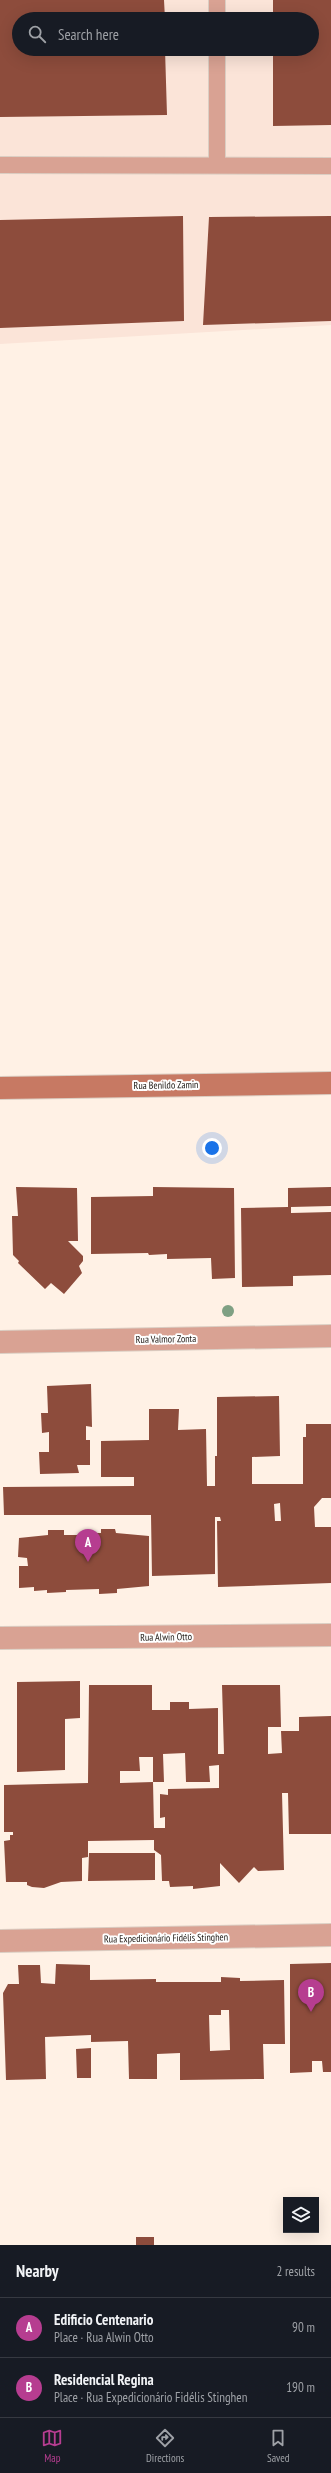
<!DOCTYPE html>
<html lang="en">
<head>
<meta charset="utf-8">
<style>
  :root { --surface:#171b24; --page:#242831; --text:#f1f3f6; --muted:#9ea1a6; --line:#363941; --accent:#b63d90 }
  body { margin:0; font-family:"PT Sans Narrow",sans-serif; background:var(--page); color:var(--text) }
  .controls { position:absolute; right:12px; bottom:12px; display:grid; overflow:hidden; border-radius:0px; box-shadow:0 4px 16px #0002 }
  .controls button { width:36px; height:36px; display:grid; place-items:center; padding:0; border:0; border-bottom:1px solid var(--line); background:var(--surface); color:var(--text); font:20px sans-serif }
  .you { position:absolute; left:212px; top:1148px; width:14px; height:14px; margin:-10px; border:3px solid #fff; border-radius:50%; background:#1a73e8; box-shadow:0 0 0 6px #1a73e833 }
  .badge { display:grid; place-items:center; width:26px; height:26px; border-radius:50%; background:var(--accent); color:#fff; font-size:13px; font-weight:700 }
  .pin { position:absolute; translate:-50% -33px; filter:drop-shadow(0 1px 2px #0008) }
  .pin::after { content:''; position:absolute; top:21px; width:14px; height:12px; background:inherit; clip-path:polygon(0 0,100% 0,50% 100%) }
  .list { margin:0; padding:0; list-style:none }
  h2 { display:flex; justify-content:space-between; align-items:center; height:52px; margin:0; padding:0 16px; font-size:17px }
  h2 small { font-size:13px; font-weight:400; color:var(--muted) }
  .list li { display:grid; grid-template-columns:26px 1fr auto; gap:12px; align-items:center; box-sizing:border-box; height:60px; padding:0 16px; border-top:1px solid var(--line) }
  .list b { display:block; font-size:15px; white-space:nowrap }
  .list p { margin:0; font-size:13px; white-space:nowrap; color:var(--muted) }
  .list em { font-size:13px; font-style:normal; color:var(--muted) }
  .icon { flex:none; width:22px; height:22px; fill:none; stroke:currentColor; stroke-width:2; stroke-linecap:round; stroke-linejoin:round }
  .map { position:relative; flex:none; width:331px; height:2245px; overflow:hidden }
  .search { position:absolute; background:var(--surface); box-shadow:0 4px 16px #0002; left:12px; right:12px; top:12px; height:44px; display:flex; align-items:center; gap:10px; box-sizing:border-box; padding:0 14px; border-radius:22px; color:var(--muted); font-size:15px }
  .sheet { height:172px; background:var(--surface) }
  nav { display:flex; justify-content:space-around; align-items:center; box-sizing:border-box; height:56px; border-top:1px solid var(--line); background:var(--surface); font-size:11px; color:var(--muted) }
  nav a { display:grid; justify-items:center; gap:2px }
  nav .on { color:var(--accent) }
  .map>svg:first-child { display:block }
</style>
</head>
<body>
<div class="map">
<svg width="331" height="2245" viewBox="0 0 331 2245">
  <rect width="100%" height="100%" fill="#fff1e5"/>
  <path fill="#fbe4d8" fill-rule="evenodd" d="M0 0H331V325L0 344ZM19 19H312V49H19Z"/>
  <path fill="#8d4c3c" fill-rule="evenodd" d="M0 0H164L165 19H19V49H165L167 115 0 117Z
    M273 0H331V125L273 126V49H312V19H273Z
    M183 216 184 321 0 328V220Z
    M331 216V321L203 325 209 217Z
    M16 1187 77 1188 78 1241H68L83 1256V1261L79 1266 82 1273 64 1294 51 1283 45 1289 18 1263 19 1261 13 1255 12 1216H18Z
    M153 1187 234 1188 235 1278 212 1279 211 1258 167 1259V1254L149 1255 148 1253 91 1254V1197L153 1196Z
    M331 1187V1206L291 1207V1213L331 1212V1275L293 1276V1286L242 1287 241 1208 288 1207V1188Z
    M91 1384 92 1427 86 1426V1440H90V1465H77L79 1473 40 1474 39 1452H49V1432L42 1433 41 1413H48L47 1386Z
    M279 1396 280 1456 252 1457V1484H303V1437H306V1424H331V1498H322L314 1507 315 1527H331V1583L218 1587 217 1521H221L220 1517H215V1574L152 1576 151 1515H4L3 1487 134 1486V1477H101V1441L149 1440V1409H179L178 1430 206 1429 207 1486H215V1456H217V1397ZM280 1503 281 1521H275L274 1504Z
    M101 1529H115L116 1533 149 1536V1586L117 1589V1593L99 1594V1589L66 1590V1592L47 1593V1590L34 1591V1587L19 1588V1566H28L27 1558 18 1557 19 1538 48 1535V1530H64V1535H78L77 1549 88 1548V1533H101Z
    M80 1681V1718L65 1719V1770L17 1772V1682Z
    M89 1685H152V1710H170V1702H189V1709L218 1708V1754H224L222 1685H280L281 1727H268V1754L282 1753 281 1731H299V1717L331 1716V1834H289L288 1793H282L284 1870 258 1871 254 1867 239 1883 220 1863V1886L193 1889V1886L170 1887 169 1881H162L161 1855 154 1850V1840L88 1841V1857L82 1858V1881L61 1882 44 1888 32 1887 27 1885V1882H6L4 1841 10 1840V1835H13V1832H4V1785L88 1783ZM185 1753 186 1782H210L209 1766 219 1765V1788L168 1789V1795L160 1794V1818L165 1817V1828H154L153 1782 120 1783V1771H140L139 1757H153V1782H164L163 1754Z
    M89 1853H155V1880L88 1881Z
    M331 1963V2072H323L322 2061H312V2072L290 2073V1964Z
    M56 1964 90 1965V1980L156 1979V1982H221V1977L240 1978V1981L284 1980 285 2044H263L264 2079 180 2080V2053L157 2054V2079H129L128 2041 91 2042V2035L45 2037 46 2079 6 2080 3 1993 8 1984H19L18 1965H40L41 1983 55 1984ZM221 2010H229L230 2050 210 2051 209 2015H221Z
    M91 2048V2078H77L76 2049Z
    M136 2237H154V2245H136Z"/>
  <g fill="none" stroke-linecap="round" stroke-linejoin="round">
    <defs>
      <path id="service" d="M217 0V19
        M217 49V165
        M0 165 331 166"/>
      <path id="minor" d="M0 1342 331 1336
        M0 1638 331 1635"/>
      <path id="tertiary" d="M0 1941 331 1935"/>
      <path id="secondary" d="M0 1088 331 1083"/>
    </defs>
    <use href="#service" stroke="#dbcec3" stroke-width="18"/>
    <use href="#minor" stroke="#dbcec3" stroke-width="24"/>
    <use href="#tertiary" stroke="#dbcec3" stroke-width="24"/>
    <use href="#secondary" stroke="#dbcec3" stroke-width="24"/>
    <use href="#service" stroke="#d9a293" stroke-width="16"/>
    <use href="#minor" stroke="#d9a293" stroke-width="22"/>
    <use href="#tertiary" stroke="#d9a293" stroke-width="22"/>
    <use href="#secondary" stroke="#c77963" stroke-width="22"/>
  </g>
  <circle fill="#7fa083" cx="228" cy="1311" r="6"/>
  <g text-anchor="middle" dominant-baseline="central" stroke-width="4" stroke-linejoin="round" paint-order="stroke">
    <g font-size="10" fill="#1c1611" stroke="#fff">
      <text transform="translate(166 1085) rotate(-1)">Rua Benildo Zamin</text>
      <text transform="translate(166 1339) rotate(-1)">Rua Valmor Zonta</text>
      <text transform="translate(166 1637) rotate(-1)">Rua Alwin Otto</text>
      <text transform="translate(166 1938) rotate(-1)">Rua Expedicionário Fidélis Stinghen</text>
    </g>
  </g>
</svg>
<div class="controls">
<button><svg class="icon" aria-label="layers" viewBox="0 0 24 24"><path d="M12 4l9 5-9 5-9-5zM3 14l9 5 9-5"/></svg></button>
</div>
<div class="you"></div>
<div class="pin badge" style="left:88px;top:1562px">A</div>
<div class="pin badge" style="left:311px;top:2012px">B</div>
<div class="search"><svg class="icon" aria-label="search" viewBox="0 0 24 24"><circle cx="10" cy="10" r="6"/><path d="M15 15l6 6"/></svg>Search here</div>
</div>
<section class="sheet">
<h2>Nearby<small>2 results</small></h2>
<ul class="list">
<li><span class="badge">A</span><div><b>Edificio Centenario</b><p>Place · Rua Alwin Otto</p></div><em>90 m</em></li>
<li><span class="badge">B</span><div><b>Residencial Regina</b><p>Place · Rua Expedicionário Fidélis Stinghen</p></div><em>190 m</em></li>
</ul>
</section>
<nav>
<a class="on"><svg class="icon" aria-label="map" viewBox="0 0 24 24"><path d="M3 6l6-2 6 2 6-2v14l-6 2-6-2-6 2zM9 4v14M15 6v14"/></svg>Map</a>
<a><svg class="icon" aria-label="directions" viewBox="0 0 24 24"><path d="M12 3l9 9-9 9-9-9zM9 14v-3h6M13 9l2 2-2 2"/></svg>Directions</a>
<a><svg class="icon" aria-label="saved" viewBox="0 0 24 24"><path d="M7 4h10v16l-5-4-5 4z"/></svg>Saved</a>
</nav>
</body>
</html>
